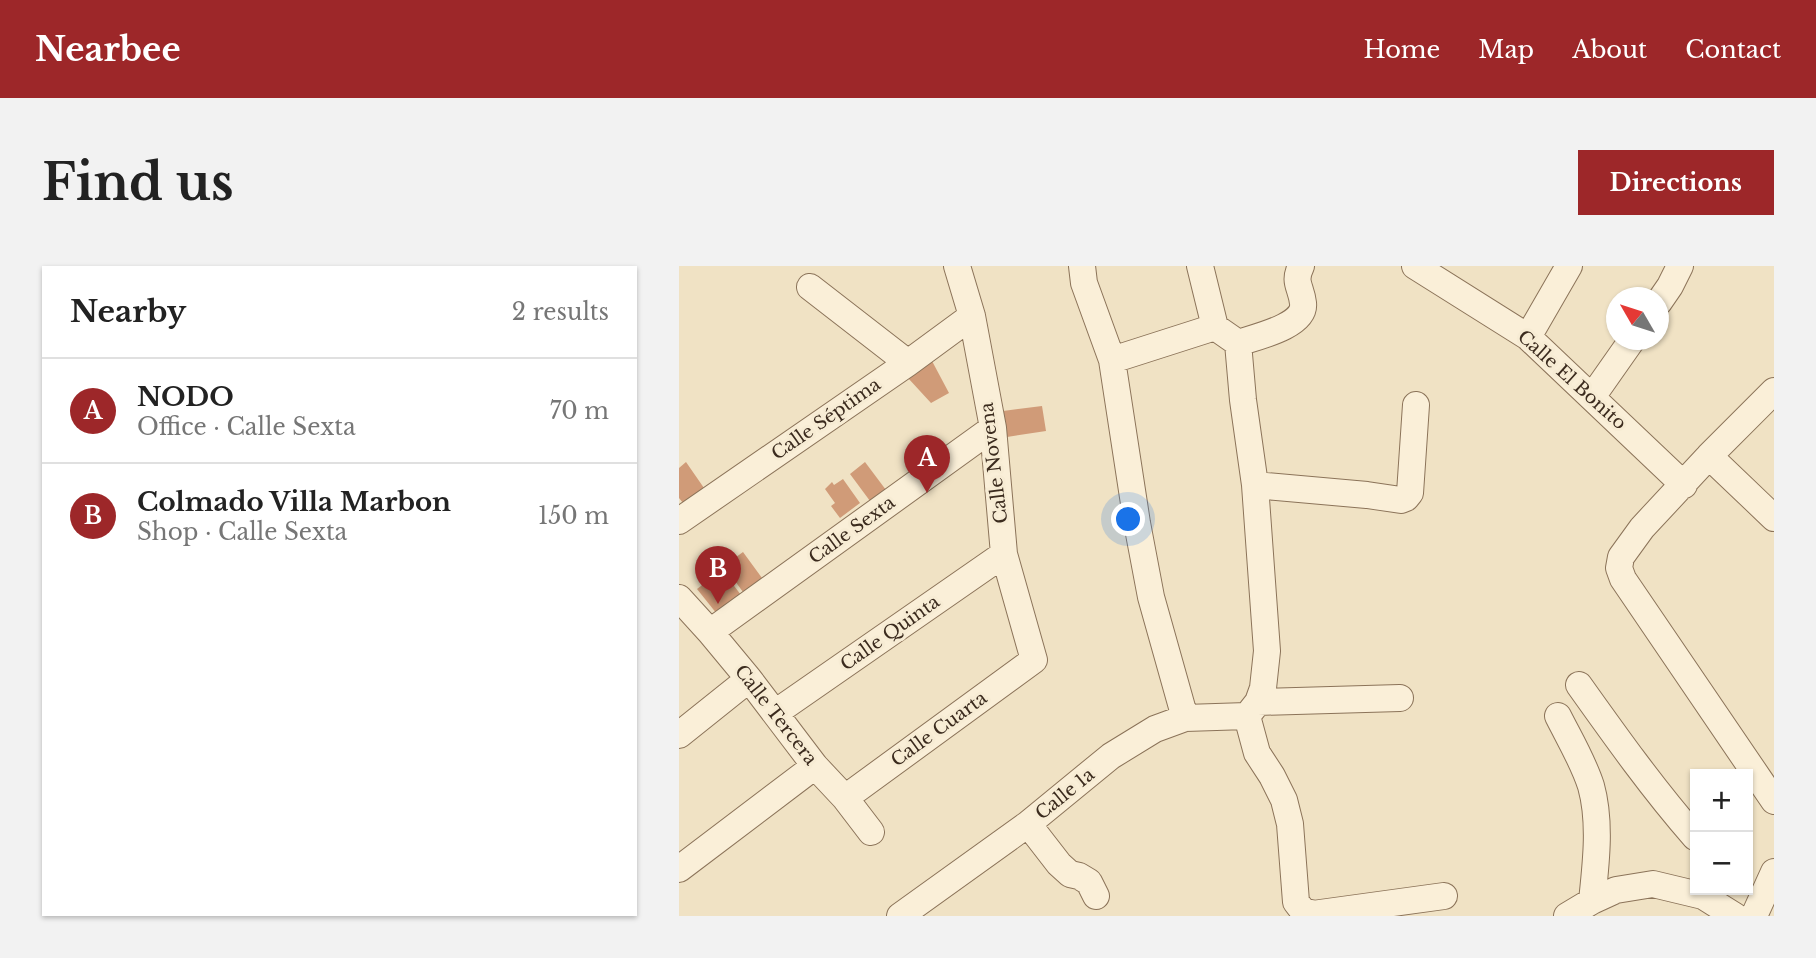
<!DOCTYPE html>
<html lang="en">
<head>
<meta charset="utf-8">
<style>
  :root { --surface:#fff; --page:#f2f2f2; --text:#222; --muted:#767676; --line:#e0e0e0; --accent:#9d2729 }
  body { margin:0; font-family:"Libre Baskerville",serif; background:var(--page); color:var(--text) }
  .controls { position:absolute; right:21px; bottom:21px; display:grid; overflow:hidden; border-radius:0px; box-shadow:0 2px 5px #0004 }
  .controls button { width:63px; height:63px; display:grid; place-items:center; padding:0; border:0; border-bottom:2px solid var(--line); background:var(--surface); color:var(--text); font:35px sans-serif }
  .compass { position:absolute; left:927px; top:21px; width:63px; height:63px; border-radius:50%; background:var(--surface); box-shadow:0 2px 5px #0004; rotate:309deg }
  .you { position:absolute; left:450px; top:254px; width:24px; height:24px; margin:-18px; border:5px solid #fff; border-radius:50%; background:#1a73e8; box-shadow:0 0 0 10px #1a73e833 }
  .badge { display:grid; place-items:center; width:46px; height:46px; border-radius:50%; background:var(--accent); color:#fff; font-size:23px; font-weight:700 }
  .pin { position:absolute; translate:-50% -58px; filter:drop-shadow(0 2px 4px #0008) }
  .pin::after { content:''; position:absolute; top:37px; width:24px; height:21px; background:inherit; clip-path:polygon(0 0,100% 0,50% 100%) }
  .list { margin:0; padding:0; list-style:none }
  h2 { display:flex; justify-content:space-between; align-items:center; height:91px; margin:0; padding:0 28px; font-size:30px }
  h2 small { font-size:23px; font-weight:400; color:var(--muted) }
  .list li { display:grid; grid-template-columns:46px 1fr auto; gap:21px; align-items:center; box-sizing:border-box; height:105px; padding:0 28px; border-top:2px solid var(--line) }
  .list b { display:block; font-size:26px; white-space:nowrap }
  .list p { margin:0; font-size:23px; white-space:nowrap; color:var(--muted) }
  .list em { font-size:23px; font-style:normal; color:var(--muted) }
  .map { position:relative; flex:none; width:1095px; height:650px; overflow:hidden; border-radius:0px }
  header { display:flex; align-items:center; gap:42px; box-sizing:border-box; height:98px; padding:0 35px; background:var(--accent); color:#fff }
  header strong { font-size:33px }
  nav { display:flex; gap:38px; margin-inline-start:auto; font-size:24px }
  .intro { display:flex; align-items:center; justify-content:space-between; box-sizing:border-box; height:168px; padding:0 42px }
  h1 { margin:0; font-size:49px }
  .button { padding:18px 32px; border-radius:0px; background:var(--accent); color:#fff; font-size:24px; font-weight:700 }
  main { display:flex; gap:42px; padding:0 42px }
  aside { flex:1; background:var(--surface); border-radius:0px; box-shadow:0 2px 5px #0004 }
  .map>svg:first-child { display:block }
</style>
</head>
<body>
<header>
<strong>Nearbee</strong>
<nav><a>Home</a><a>Map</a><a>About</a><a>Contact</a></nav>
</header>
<div class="intro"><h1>Find us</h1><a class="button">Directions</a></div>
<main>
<aside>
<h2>Nearby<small>2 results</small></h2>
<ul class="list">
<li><span class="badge">A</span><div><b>NODO</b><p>Office · Calle Sexta</p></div><em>70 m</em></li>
<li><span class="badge">B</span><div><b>Colmado Villa Marbon</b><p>Shop · Calle Sexta</p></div><em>150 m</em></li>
</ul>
</aside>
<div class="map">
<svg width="1095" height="650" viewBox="0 0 1095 650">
  <rect width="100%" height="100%" fill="#f0e2c4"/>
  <path fill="#d09b78" d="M253 95 270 127 252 137 229 112Z
    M363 140 367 165 328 171 324 145Z
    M7 196 25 222 4 237 0 232V202Z
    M186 196 207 224 191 235 171 208Z
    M164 213 181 237 161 252 152 240 156 237 146 223 153 216 155 219Z
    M64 286 83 312 64 326 45 300Z
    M43 304 62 329 38 348 18 323Z"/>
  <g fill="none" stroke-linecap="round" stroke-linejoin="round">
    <defs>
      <path id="minor" d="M403 0 405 17 433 94 458 257 472 331 506 452
        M521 0 536 61 559 77 564 134 576 219 588 385 584 422 579 436 568 450 578 487 593 510 605 534 611 558 617 636 624 645 634 648 765 630
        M736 0 849 71 1005 219
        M131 21 229 97
        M980 36 991 20 1001 0
        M849 71 890 0
        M559 77C577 71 627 60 624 37 622 20 614 17 622 0
        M433 94 536 61
        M1095 125 1030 190 963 262 942 291 940 302 944 313 1095 535
        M913 131 953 74
        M1030 190 1095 252
        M576 219 688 229 722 234 727 232 731 227 737 139
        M0 255 229 97 293 50
        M0 332 31 366 70 413 136 500 166 532 192 566
        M31 366 314 162
        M900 419C937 471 974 523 1016 571
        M579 436 721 432
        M96 447 325 288
        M879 450C890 472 904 495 912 520 922 556 917 597 913 635
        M0 469 70 413
        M166 532 355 394 325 288 314 162 293 50 278 0
        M349 558 380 598 391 608 400 610 410 616 417 630
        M0 603 136 500
        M221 650 349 558 432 490 476 463 506 452 568 450
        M888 650 913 635 937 624 974 618 1024 630 1056 650
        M1075 650 1095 606"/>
    </defs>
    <use href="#minor" stroke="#8b7359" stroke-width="28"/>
    <use href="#minor" stroke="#faefd8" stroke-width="26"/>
  </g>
  <g text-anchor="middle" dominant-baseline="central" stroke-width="6" stroke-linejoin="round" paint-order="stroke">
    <g font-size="18" fill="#3b2b1e" stroke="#f7ecd4">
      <text transform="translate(893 114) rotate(42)">Calle El Bonito</text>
      <text transform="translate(147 153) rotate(-35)">Calle Séptima</text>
      <text transform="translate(315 197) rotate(-97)">Calle Novena</text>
      <text transform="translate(173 264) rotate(-36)">Calle Sexta</text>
      <text transform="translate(211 367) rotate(-35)">Calle Quinta</text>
      <text transform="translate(97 449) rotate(52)">Calle Tercera</text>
      <text transform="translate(260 463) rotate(-36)">Calle Cuarta</text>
      <text transform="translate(386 528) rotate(-39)">Calle 1a</text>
    </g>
  </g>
</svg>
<div class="controls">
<button>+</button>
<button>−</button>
</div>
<svg class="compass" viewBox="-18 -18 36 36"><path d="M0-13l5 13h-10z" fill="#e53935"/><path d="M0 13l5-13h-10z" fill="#767676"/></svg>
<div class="you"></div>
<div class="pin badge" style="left:248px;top:227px">A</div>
<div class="pin badge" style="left:39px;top:338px">B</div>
</div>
</main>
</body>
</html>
